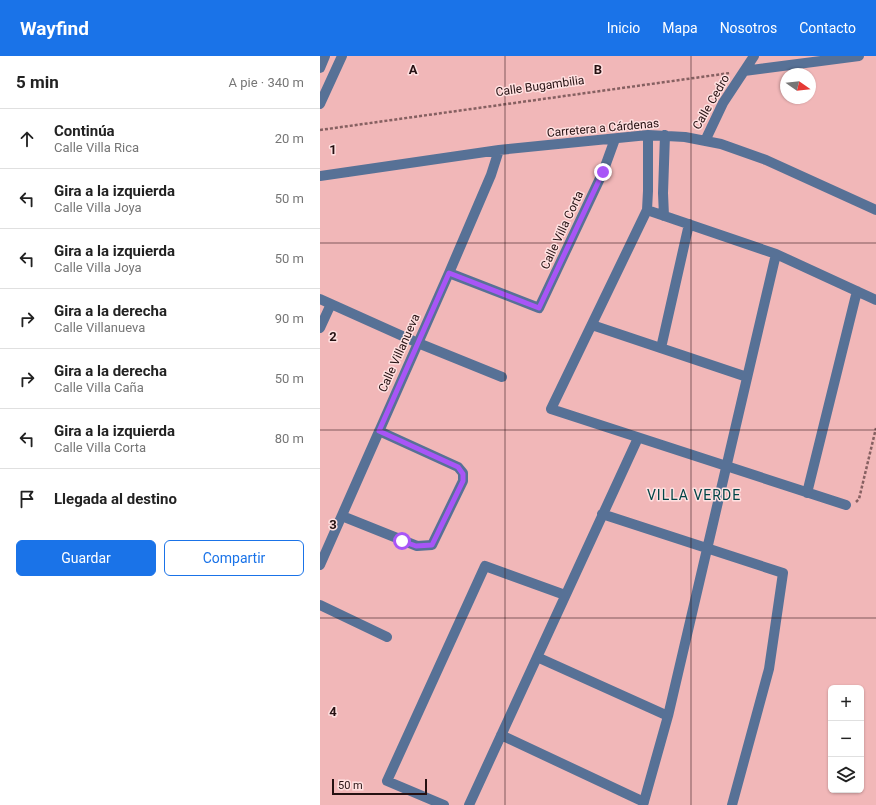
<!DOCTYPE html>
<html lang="es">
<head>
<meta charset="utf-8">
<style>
  :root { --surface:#fff; --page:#f2f2f2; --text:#222; --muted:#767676; --line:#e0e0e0; --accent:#1a73e8 }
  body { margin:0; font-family:Roboto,sans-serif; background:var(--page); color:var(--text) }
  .controls { position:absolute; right:12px; bottom:12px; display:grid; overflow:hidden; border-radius:6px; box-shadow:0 1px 3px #0004 }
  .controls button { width:36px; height:36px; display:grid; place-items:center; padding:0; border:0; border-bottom:1px solid var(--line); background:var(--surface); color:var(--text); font:20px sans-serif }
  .compass { position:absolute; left:460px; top:12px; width:36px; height:36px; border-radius:50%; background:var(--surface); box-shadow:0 1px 3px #0004; rotate:104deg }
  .scale { position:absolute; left:12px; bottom:10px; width:95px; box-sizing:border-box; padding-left:4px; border:2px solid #251112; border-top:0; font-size:11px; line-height:14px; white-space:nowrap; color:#251112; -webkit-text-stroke:3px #ffe0e0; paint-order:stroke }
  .stop { position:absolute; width:12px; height:12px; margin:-9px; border:3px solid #a855f7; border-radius:50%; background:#fff }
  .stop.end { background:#a855f7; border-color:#fff; box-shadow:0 1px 4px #0008 }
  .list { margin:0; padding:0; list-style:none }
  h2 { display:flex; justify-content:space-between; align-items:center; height:52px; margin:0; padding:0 16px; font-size:17px }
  h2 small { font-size:13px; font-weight:400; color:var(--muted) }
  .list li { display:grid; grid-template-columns:26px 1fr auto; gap:12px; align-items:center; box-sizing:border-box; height:60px; padding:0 16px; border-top:1px solid var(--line) }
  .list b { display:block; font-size:15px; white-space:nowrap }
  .list p { margin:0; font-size:13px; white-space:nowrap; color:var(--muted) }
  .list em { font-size:13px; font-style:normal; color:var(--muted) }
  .actions { display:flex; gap:8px; padding:12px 16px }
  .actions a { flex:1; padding:9px 0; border:1px solid var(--accent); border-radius:6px; text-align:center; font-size:14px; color:var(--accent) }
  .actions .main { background:var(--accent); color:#fff }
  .icon { flex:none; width:22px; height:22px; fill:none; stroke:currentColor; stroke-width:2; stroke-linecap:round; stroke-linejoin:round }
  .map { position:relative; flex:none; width:556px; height:749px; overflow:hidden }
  header { display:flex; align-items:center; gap:24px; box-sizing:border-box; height:56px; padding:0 20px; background:var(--accent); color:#fff }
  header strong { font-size:19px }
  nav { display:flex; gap:22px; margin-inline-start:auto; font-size:14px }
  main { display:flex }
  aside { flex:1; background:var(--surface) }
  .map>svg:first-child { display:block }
</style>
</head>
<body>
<header>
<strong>Wayfind</strong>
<nav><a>Inicio</a><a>Mapa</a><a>Nosotros</a><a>Contacto</a></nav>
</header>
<main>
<aside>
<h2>5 min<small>A pie · 340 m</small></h2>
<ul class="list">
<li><svg class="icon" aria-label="ahead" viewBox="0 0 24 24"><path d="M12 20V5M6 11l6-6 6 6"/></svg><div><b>Continúa</b><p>Calle Villa Rica</p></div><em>20 m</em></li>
<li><svg class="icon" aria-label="left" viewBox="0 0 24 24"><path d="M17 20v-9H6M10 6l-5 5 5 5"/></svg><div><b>Gira a la izquierda</b><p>Calle Villa Joya</p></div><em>50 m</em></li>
<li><svg class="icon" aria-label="left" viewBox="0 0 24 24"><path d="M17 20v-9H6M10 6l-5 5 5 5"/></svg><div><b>Gira a la izquierda</b><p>Calle Villa Joya</p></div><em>50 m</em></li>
<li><svg class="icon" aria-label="right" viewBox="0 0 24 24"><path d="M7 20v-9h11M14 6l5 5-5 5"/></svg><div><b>Gira a la derecha</b><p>Calle Villanueva</p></div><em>90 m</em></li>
<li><svg class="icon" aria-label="right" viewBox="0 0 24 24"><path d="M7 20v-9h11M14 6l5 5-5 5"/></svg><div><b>Gira a la derecha</b><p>Calle Villa Caña</p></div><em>50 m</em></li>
<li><svg class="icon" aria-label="left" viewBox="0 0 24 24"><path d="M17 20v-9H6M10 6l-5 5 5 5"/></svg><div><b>Gira a la izquierda</b><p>Calle Villa Corta</p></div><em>80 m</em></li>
<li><svg class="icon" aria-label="arrive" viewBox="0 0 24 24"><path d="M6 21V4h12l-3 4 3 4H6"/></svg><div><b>Llegada al destino</b></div></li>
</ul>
<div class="actions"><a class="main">Guardar</a><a>Compartir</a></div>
</aside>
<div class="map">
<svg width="556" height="749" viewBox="0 0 556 749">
  <rect width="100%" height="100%" fill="#f1b7b8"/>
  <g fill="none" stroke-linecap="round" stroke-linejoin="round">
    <path stroke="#866061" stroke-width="2.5" stroke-dasharray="3 2" stroke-linecap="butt" d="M0 74 410 17
      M536 446 539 443 556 372"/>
    <path stroke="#577196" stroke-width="10" d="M0 12 5 0
      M424 15 539 0
      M0 48 22 0
      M328 79V135L327 154 231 353 526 449
      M385 85 403 47 434 0
      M0 120 179 94 328 79 365 81 401 88 446 104 556 154
      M327 154 456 198 556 244
      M344 160 343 137 345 79
      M129 217 219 252 283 116 295 83
      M0 243 98 287 182 321
      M272 269 427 321
      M0 272 11 248
      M341 292 369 168
      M487 437 537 235
      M282 458 463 517 449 613 412 749
      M22 460 97 490 112 489 143 425V417L138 411 59 375
      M0 509 129 217 171 119 179 94
      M0 549 67 581
      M217 601 348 660
      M181 679 324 746
      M124 749 67 725 165 510 245 539
      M149 749 318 382
      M323 749 348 660 456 198"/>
  </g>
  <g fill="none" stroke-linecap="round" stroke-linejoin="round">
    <path stroke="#a855f7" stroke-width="5" d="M82 485 96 490 112 489 143 425V418L138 411 59 375 129 217 219 252 283 116"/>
  </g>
  <path fill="none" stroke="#251112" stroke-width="1" stroke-opacity="0.55" d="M185 0V749M371 0V749M0 187H556M0 374H556M0 562H556"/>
  <g text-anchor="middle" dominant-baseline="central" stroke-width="3" stroke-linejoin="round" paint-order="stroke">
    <g font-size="12" fill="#251112" stroke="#ffe0e0">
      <text transform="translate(220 30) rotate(-8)">Calle Bugambilia</text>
      <text transform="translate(391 46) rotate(-60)">Calle Cedro</text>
      <text transform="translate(283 72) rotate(-5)">Carretera a Cárdenas</text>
      <text transform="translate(242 174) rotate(-65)">Calle Villa Corta</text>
      <text transform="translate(79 297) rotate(-66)">Calle Villanueva</text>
    </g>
    <g font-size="14" letter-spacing="1" fill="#014547" stroke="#ffe0e0">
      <text x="374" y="439">VILLA VERDE</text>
    </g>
  </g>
  <g font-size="13" text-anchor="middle" font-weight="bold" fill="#251112" stroke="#ffe0e0" stroke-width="3" stroke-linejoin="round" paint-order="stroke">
    <text x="93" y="18">A</text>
    <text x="278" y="18">B</text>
    <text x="13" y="98">1</text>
    <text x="13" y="285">2</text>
    <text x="13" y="473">3</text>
    <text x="13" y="660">4</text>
  </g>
</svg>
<div class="controls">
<button>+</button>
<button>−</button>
<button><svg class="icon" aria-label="layers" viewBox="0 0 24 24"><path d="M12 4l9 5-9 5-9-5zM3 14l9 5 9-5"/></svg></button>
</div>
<svg class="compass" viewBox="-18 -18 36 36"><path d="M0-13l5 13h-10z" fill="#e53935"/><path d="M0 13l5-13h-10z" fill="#767676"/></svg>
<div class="scale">50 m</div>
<div class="stop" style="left:82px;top:485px"></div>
<div class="stop end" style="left:283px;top:116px"></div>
</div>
</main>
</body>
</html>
